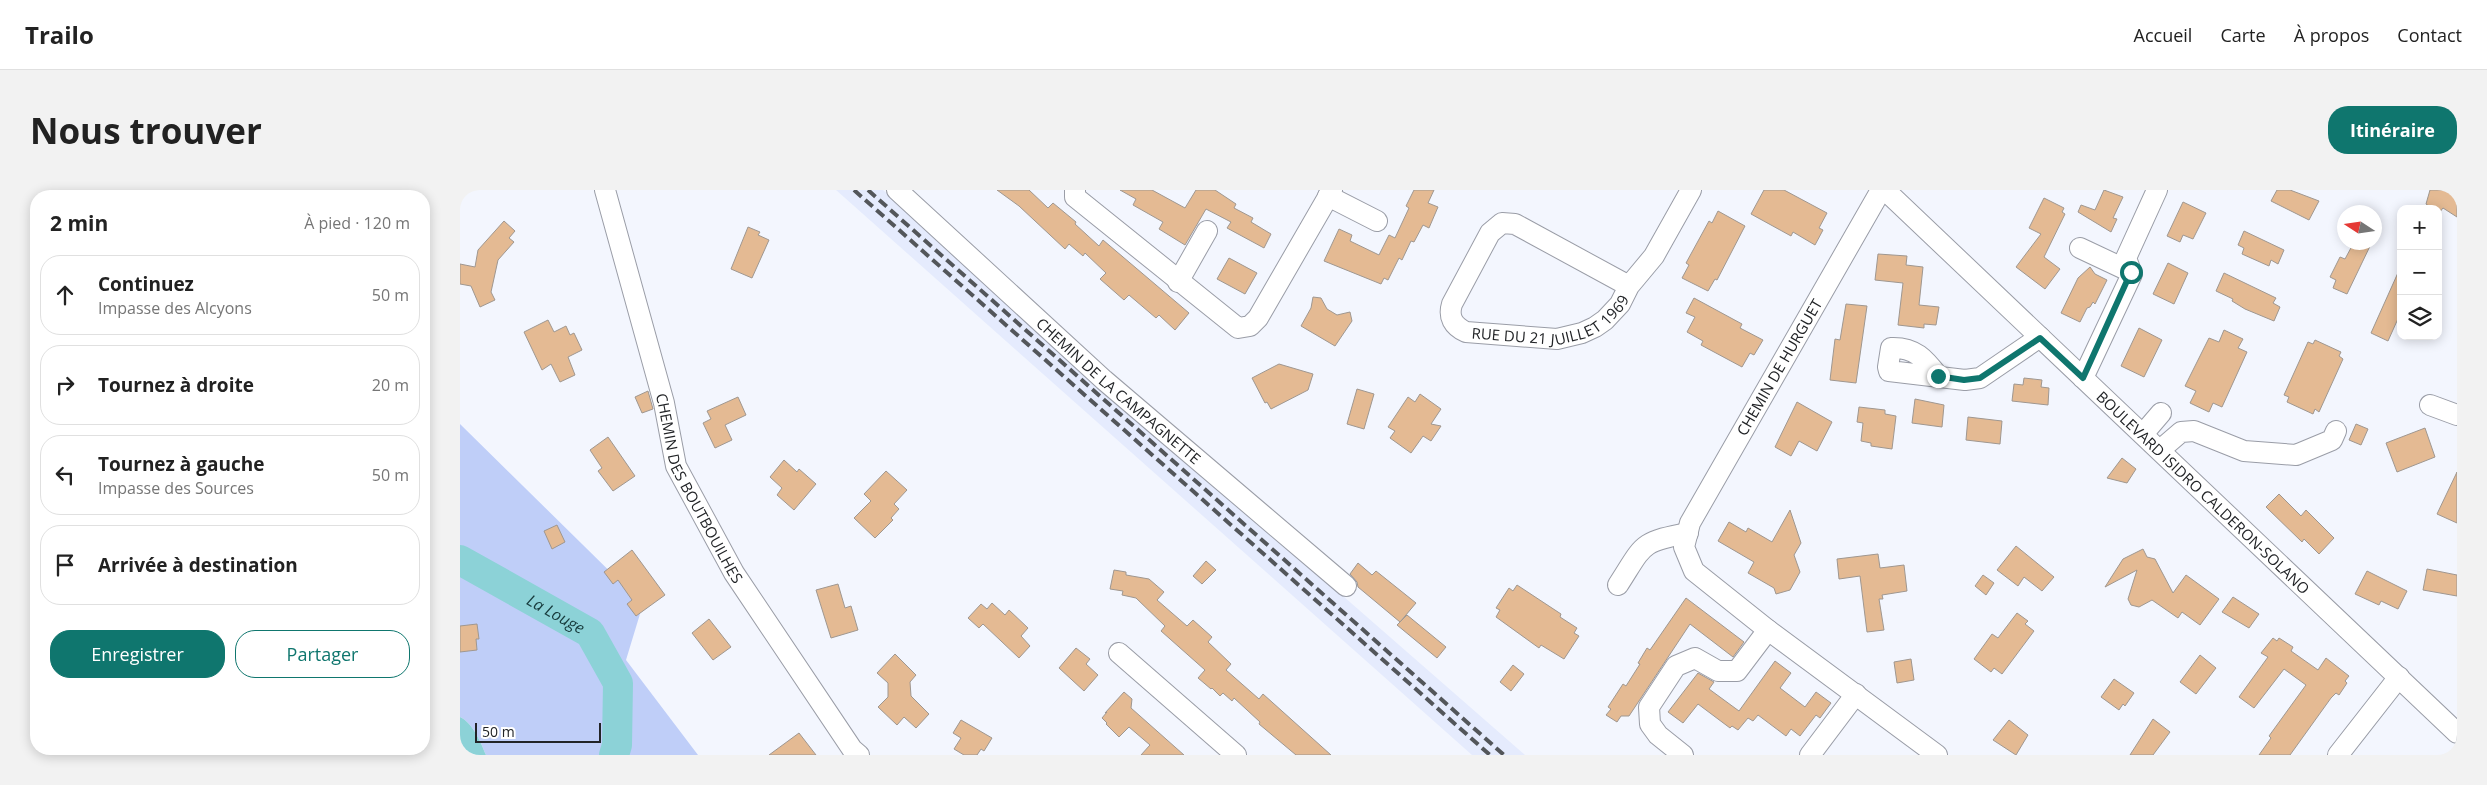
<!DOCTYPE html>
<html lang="fr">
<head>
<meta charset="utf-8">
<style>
  :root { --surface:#fff; --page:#f2f2f2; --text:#222; --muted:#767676; --line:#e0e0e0; --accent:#0f766e }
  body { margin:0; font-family:"Open Sans",sans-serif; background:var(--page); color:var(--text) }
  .controls { position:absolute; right:15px; top:15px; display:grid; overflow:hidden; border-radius:10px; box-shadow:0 2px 12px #0003 }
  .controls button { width:45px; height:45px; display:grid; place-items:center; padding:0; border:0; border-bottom:1px solid var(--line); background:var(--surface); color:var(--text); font:25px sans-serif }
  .compass { position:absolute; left:1877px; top:15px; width:45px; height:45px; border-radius:50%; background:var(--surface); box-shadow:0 2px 12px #0003; rotate:282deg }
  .scale { position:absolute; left:15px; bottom:12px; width:126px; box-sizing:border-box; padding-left:5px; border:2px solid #222427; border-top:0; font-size:14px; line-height:18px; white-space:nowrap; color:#222427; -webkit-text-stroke:4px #fff; paint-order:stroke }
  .stop { position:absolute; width:15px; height:15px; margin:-11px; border:4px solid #0f766e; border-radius:50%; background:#fff }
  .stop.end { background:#0f766e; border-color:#fff; box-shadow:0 1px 5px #0008 }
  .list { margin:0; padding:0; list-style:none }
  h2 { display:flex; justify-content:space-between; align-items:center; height:65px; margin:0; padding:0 20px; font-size:21px }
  h2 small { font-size:16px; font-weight:400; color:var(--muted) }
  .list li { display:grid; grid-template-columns:32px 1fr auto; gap:15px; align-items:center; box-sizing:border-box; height:80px; margin:0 10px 10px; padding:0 10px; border:1px solid var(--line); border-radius:20px }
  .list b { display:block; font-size:19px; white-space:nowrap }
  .list p { margin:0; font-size:16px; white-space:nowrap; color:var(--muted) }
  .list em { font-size:16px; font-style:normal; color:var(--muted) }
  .actions { display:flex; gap:10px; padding:15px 20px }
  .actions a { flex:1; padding:11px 0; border:1px solid var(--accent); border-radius:20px; text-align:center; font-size:18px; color:var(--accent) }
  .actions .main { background:var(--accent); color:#fff }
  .icon { flex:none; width:28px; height:28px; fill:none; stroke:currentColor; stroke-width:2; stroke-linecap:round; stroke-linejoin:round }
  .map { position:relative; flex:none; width:1997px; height:565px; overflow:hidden; border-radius:20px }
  header { display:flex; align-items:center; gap:30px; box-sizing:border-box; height:70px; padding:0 25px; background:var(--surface); border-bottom:1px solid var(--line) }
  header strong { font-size:24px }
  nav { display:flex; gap:28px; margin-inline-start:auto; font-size:18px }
  .intro { display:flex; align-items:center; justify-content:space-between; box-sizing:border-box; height:120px; padding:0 30px }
  h1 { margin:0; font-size:35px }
  .button { padding:12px 22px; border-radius:20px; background:var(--accent); color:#fff; font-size:18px; font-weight:700 }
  main { display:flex; gap:30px; padding:0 30px }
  aside { flex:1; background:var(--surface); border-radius:20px; box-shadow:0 2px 12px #0003 }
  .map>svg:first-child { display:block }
</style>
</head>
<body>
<header>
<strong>Trailo</strong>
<nav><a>Accueil</a><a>Carte</a><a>À propos</a><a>Contact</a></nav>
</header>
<div class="intro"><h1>Nous trouver</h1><a class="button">Itinéraire</a></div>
<main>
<aside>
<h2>2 min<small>À pied · 120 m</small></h2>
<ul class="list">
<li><svg class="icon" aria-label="ahead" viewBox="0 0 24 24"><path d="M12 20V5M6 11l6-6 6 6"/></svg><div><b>Continuez</b><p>Impasse des Alcyons</p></div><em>50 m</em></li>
<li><svg class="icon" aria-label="right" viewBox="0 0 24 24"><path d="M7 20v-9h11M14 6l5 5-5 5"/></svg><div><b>Tournez à droite</b></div><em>20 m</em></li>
<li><svg class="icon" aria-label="left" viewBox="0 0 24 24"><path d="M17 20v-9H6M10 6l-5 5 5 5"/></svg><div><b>Tournez à gauche</b><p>Impasse des Sources</p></div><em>50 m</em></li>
<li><svg class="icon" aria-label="arrive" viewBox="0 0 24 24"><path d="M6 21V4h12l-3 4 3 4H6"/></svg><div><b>Arrivée à destination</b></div></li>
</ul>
<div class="actions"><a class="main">Enregistrer</a><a>Partager</a></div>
</aside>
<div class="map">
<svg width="1997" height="565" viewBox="0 0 1997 565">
  <rect width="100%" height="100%" fill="#f3f6fe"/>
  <path fill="#e5ebfd" d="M376 0H423L578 133 772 309 1065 565H1012Z"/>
  <path fill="#bfcef8" d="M0 234 183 414 166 470 238 565H26C21 553 13 533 0 527Z"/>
  <path fill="#8cd2d7" d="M0 527C13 533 21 553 26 565H0Z"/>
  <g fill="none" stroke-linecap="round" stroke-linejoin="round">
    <path stroke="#8cd2d7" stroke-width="30" id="s1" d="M0 370 130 443 158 493 157 555 154 565"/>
  </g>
  <path fill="#e4ba93" stroke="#9f9790" d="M537 0H569L588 18 593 13 616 32 615 34 639 56 643 50 729 123 715 140 699 125 696 128 669 105 664 110 640 89 646 83 625 63 623 66 609 54 605 59 559 16Z
    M660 0H692L725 18 736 0H755L776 14 774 18 793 28 791 32 811 44 804 58 767 38 771 32 746 19 725 55 699 39 703 32 673 15 676 9Z
    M954 0H974L968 13 978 17 969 38 963 35 954 52 951 51 942 70 939 68 928 90 924 88 921 94 864 71 879 39 892 45 890 51 919 65 929 45 935 48 949 18 946 16Z
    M1304 0H1324L1367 23 1359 38 1363 40 1355 55 1333 42 1331 46 1291 24Z
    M1644 0 1663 7 1653 28 1657 29 1651 42 1618 22 1621 15 1635 20Z
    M1817 0H1830L1859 11 1849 30 1811 11Z
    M1970 0H1993L1997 3V27L1983 18 1979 23 1978 19H1973L1966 14Z
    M1584 8 1604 18 1602 22 1605 24 1584 67 1600 79 1585 99 1556 77 1581 44 1569 38Z
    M1723 12 1746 23 1733 49 1723 45 1720 52 1707 46Z
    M1258 21 1285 36 1257 90 1255 89 1248 101 1222 88 1229 75 1226 73 1249 31 1252 33Z
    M44 31 55 41 49 48 54 52 38 70 31 102 35 110 20 117 11 96 0 94V74L15 77 18 60Z
    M288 37 300 42 298 45 309 50 292 88 271 79Z
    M1784 41 1824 60 1818 74 1811 70 1809 76 1782 64 1784 58 1778 55Z
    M1896 52H1912L1887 104 1873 98 1876 90 1870 87 1880 67 1885 69 1892 56 1894 57Z
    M1418 64 1447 66 1446 75 1463 77 1459 115 1479 117 1476 135 1464 134V138L1438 135 1443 93 1415 90Z
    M769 68 797 83 785 104 757 89Z
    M1708 73 1728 83 1714 114 1693 104Z
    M1941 76V122L1928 151 1911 143Z
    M1630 77 1635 84 1647 90 1635 114 1633 112 1630 117 1627 118 1620 132 1601 123 1618 88Z
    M1764 83 1816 108 1813 113 1820 117 1814 131 1785 119 1772 111 1773 109 1756 101Z
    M853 107 861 108 867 119 877 125 890 122 892 131 875 156 841 136 851 118Z
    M1234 108 1282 134 1280 138 1303 150 1294 165 1290 163 1282 177 1241 155 1243 151 1227 142 1235 127 1226 123Z
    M1386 114 1407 116 1396 193 1370 190 1375 149 1380 150Z
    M88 130 94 142 106 136 110 145 114 143 122 160 108 167 115 185 100 192 91 174 82 180 64 142Z
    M1679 138 1702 150 1684 187 1661 176Z
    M1764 140 1783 149 1778 158 1787 162 1762 217 1753 213 1749 222 1730 213 1736 201 1725 196 1749 148 1759 152Z
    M1855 150 1881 162 1879 166 1883 169 1859 222 1855 219 1853 224 1827 212 1829 207 1824 205 1848 152 1853 154Z
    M819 174 853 184 848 200 811 219 807 212 805 213 792 188Z
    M1564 188 1582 190 1581 197 1589 198 1588 215 1552 211 1554 194 1563 195Z
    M897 199 914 204 904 239 887 234Z
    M188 201 193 219 182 223 175 207Z
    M960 204 981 219 971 234 981 236 971 251 963 246 951 263 930 248 935 241 928 237 948 207 955 212Z
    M278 207 286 225 265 235 272 250 255 258 243 233 251 229 247 221Z
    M1455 209 1484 215 1482 237 1452 233Z
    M1337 212 1372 232 1357 261 1339 251 1331 266 1315 257Z
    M1399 217 1425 220V224L1436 226 1432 259 1411 256V253L1401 251 1403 233 1397 232Z
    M1508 227 1542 231 1540 254 1506 250Z
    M1896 234 1908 239 1901 255 1889 250Z
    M1965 238 1975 267 1937 282 1926 253Z
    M148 247 175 286 153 301 138 281 142 278 130 260Z
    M1662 268 1676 279 1667 293 1647 288Z
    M324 270 337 282 339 279 356 294 334 320 317 305 322 298 310 287Z
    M426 281 447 300 434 314 439 319 431 328 433 330 415 348 394 328 411 311 404 304Z
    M1997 282V333L1977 324Z
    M1819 304 1841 326 1846 320 1874 348 1859 364 1844 349 1842 352 1806 317Z
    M1330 320 1341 353 1334 365 1340 382 1330 400 1316 404 1314 398 1288 383 1294 372 1258 351 1269 332 1286 342 1288 338 1312 352Z
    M97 335 105 352 92 359 84 341Z
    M1556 356 1594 387 1582 401 1564 387 1558 396 1537 380Z
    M1683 359 1687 367 1695 369 1713 403 1726 385 1759 409 1740 435 1722 422 1718 428 1692 410 1679 417 1671 415 1668 409 1677 380 1645 397 1663 369Z
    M172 360 205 405 176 426 167 414 172 410 158 390 153 394 144 382Z
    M1418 364 1420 378 1444 375 1447 401 1422 405 1423 409H1419L1424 440 1407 442 1400 386 1379 389 1377 369Z
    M746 371 756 380 742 394 733 386Z
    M898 373 912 385 916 381 956 413 940 432 898 397 897 392 890 384Z
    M1967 379 1997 385V406L1963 400Z
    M654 380 666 382V385L689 389 704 402 697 410 727 436 733 430 752 447 748 452 771 474 766 480 799 509 803 504 871 565H836L799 534 800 532 774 508 772 511 763 503 760 506 752 498 751 499 738 488 745 480 701 441 705 436 676 408 662 405 663 401 650 399Z
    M1907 381 1947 401 1938 419 1921 411 1919 415 1895 404Z
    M1523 385 1534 393 1526 405 1515 396Z
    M378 394 385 418 391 416 398 440 371 448 356 400Z
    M1057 395 1101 424 1100 427 1117 438 1114 443 1119 446 1104 469 1081 455 1079 458 1036 427 1040 420 1036 418 1049 398 1053 401Z
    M1773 407 1799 424 1789 438 1762 422Z
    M1226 408 1284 452 1273 467 1230 434 1169 526H1161L1157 532 1146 525 1151 519 1148 517 1163 494 1166 496 1180 474 1178 473 1187 458 1190 460Z
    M532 413 545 425 549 420 568 438 561 446 570 456 559 468 523 434 519 438 508 428 521 414 527 419Z
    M1557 423 1568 431 1565 434 1574 441 1542 484 1534 478 1531 482 1514 469 1532 444 1538 448Z
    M947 425 986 457 977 468 937 435Z
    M249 429 271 457 253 470 232 443Z
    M17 434 19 449H16L17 460 0 462V436Z
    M1813 448 1817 451 1819 448 1833 457 1831 461 1858 480 1866 468 1889 486 1885 491 1887 493 1879 505 1876 503 1871 508 1830 565H1799L1811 548 1809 546 1846 495 1824 479 1794 518 1779 507 1808 467 1801 463Z
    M616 458 630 469 626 474 638 485 624 501 599 478Z
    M435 464 456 485 450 492 451 506 469 524 456 538 444 527 437 535 418 517 428 507V493L417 483Z
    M1740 465 1756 478 1736 504 1720 492Z
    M1451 469 1454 490 1437 493 1434 472Z
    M1315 471 1331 483 1320 498 1345 517 1356 502 1371 513 1360 528 1356 525 1340 546 1331 539 1326 546 1298 525 1293 531 1288 528 1278 540 1272 536 1270 538 1238 514 1223 533 1208 522 1238 483 1254 492 1249 499 1279 521Z
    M1053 475 1064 484 1051 501 1040 492Z
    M1654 489 1674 503 1665 516 1663 514 1659 520 1641 507Z
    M664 502 672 509 671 518 724 565H681L690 555 669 537 659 547 646 534 647 533 642 528 647 522 645 523Z
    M1693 529 1710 542 1693 565H1670Z
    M501 530 532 548 524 561 521 559 517 565H504L494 559 501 548 493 543Z
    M1549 530 1568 545 1556 565 1533 550Z
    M339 543 356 565H309Z"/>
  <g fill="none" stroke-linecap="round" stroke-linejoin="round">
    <defs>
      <g id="minor">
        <path id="s2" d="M145 0 204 213 216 276 274 383 392 559 399 565"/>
        <path id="s3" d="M437 0 644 190 886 396"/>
        <path d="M615 0V7L778 138 790 136 798 128 872 0"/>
        <path d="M1421 0 1230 333 1224 357 1234 381 1308 440 1477 565"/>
        <path id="s4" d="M1425 0 1997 543"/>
        <path d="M868 6 917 31"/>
        <path d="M1620 58 1671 82"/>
        <path d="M718 92 747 41"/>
        <path id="s5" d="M1169 96 1055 34 1042 33 1030 43 992 114C988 127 993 136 1006 142L1097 149 1122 143 1135 137 1145 130 1160 114 1169 96 1194 66 1231 0"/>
        <path d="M1478 186C1465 169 1455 157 1431 158L1428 177 1429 181 1505 190 1520 188 1580 147"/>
        <path d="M1623 188 1672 84 1666 68 1697 0"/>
        <path d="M1970 215 1997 225"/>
        <path d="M1683 244 1701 223"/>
        <path d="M1700 260 1721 242 1734 241 1784 261 1836 265 1872 250 1876 241"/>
        <path d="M1158 395C1184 355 1179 352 1228 343"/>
        <path d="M659 463 776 565"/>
        <path d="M1223 565 1198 545 1190 534 1189 517 1216 476 1235 468 1258 481H1277L1308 440"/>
        <path d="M1350 565 1396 504"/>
        <path d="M1878 565 1939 487"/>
      </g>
    </defs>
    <use href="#minor" stroke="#9a9da7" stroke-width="22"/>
    <use href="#minor" stroke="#fff" stroke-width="20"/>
    <path stroke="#53565a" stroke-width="4" stroke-dasharray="10 5" stroke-linecap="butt" d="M394 0 1030 565
      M408 0 1044 565"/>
  </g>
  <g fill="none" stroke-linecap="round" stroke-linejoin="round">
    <path stroke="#0f766e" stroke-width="6" d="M1478 186 1504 190 1520 188 1580 148 1623 188 1671 82"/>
  </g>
  <g text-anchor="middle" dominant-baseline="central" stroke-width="4" stroke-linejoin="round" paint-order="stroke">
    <g font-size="15" fill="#222427" stroke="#fff">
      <text stroke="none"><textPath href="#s5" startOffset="364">RUE DU 21 JUILLET 1969</textPath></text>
      <text transform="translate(1319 177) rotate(-60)">CHEMIN DE HURGUET</text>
      <text stroke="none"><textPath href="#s3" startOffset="299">CHEMIN DE LA CAMPAGNETTE</textPath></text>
      <text stroke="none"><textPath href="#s2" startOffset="314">CHEMIN DES BOUTBOUILHES</textPath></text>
      <text stroke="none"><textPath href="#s4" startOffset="439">BOULEVARD ISIDRO CALDERON-SOLANO</textPath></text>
    </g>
    <g font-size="16" font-style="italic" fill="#173a3c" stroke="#fff">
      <text stroke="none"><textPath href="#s1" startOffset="110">La Louge</textPath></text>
    </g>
  </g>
</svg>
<div class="controls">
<button>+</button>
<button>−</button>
<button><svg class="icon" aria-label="layers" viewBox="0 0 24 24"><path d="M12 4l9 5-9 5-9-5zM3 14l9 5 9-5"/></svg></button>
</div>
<svg class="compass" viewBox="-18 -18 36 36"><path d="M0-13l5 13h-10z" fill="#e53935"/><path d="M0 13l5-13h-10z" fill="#767676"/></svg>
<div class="scale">50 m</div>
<div class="stop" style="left:1671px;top:82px"></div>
<div class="stop end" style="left:1478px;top:186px"></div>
</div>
</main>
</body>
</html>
